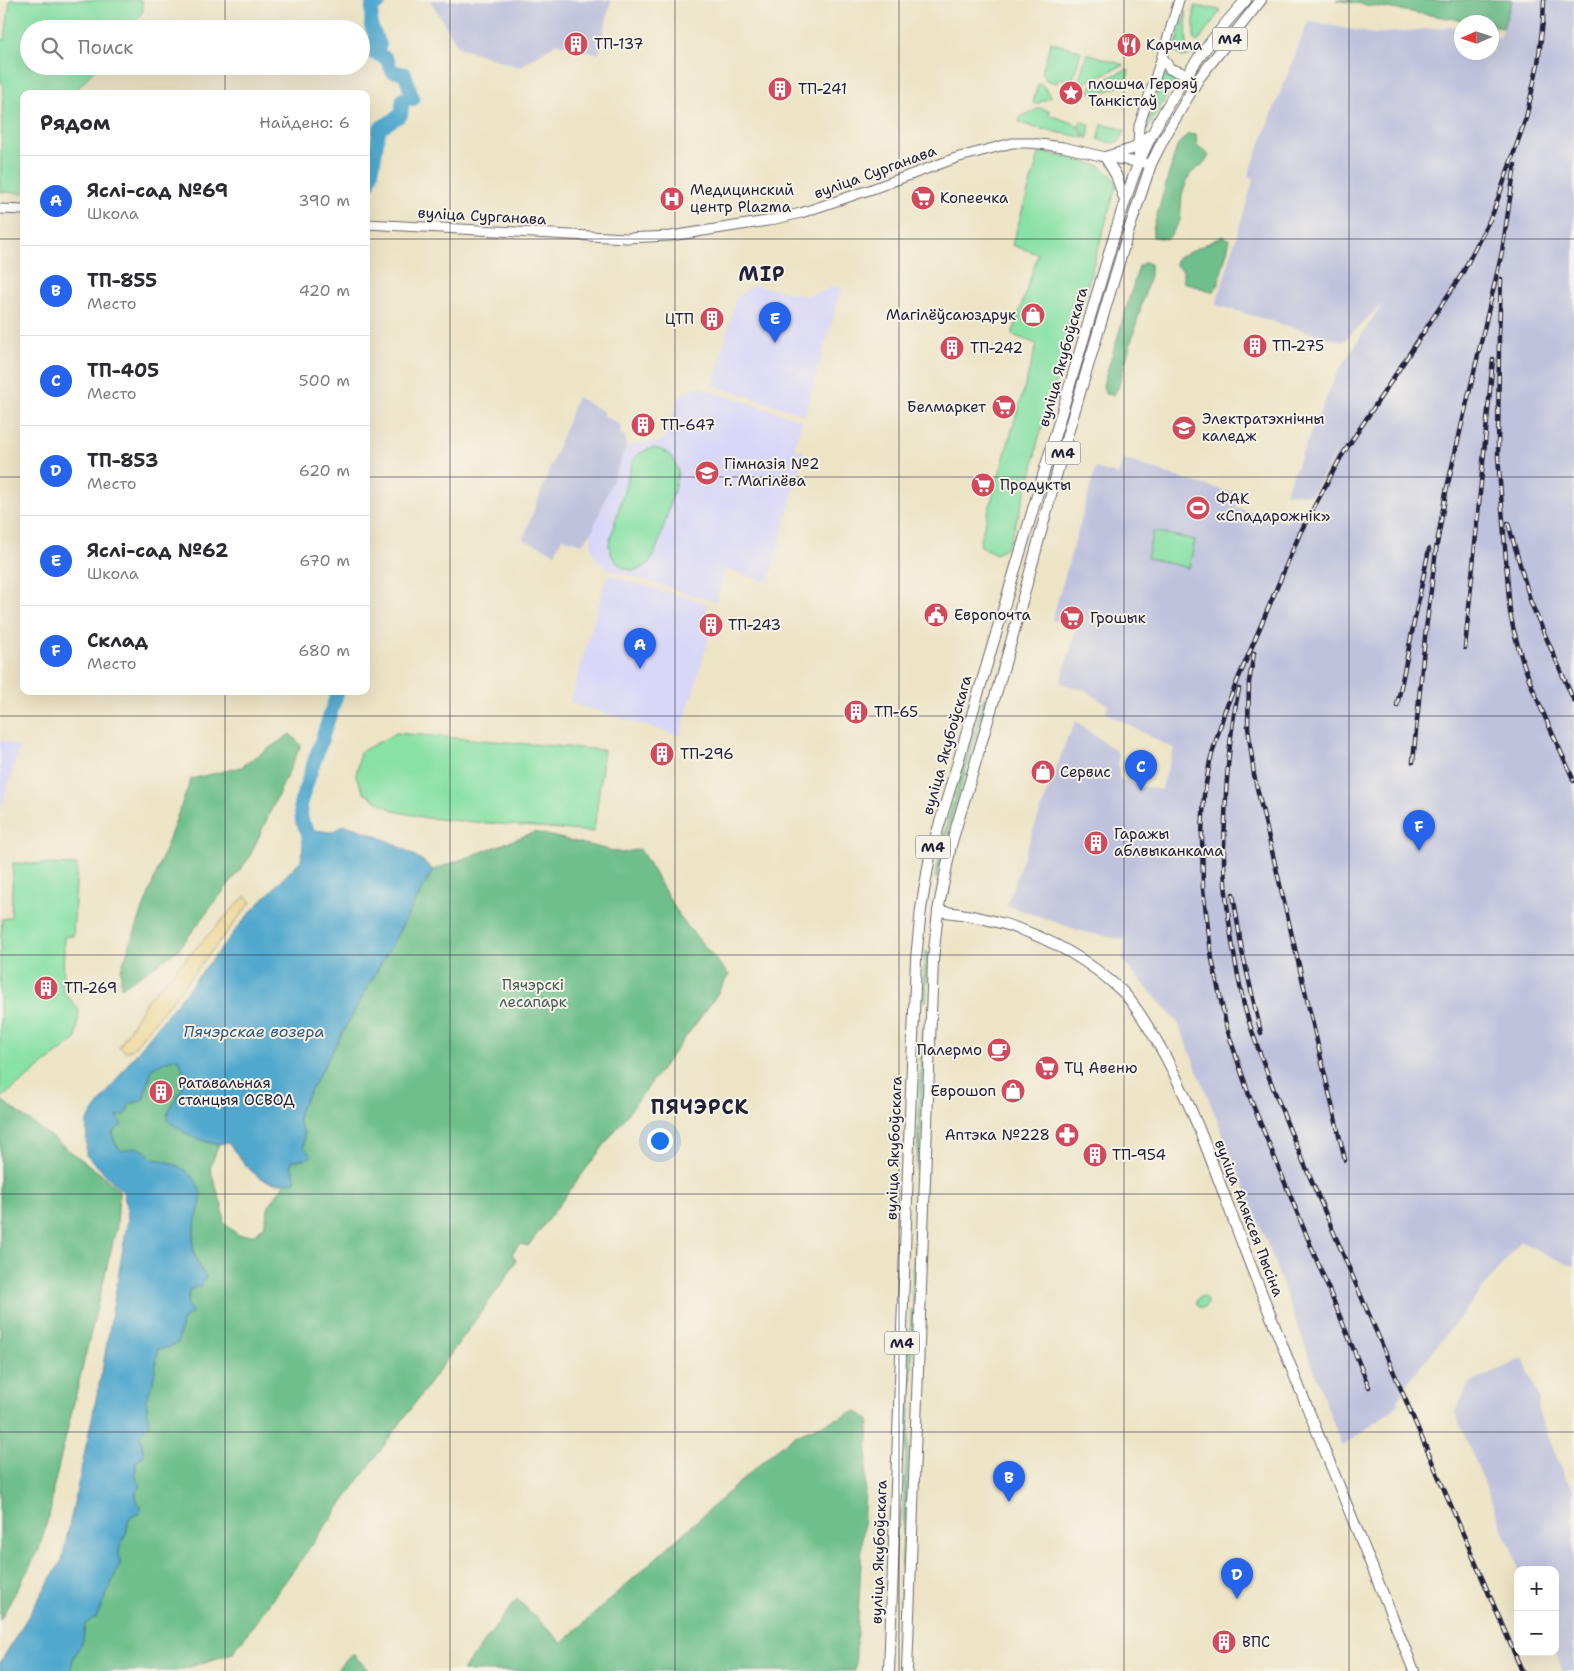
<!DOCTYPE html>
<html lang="ru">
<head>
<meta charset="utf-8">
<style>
  :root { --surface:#fff; --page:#f7f7f7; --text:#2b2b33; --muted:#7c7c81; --line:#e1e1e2; --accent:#2563eb }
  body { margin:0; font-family:"Shantell Sans",sans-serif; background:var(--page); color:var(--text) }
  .controls { position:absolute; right:15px; bottom:15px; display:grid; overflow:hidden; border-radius:10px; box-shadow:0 5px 20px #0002 }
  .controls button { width:45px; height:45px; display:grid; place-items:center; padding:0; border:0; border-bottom:1px solid var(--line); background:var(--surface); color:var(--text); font:25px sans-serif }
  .compass { position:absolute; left:1454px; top:15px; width:45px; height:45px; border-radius:50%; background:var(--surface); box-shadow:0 5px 20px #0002; rotate:267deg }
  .you { position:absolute; left:659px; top:1140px; width:18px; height:18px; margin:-12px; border:4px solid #fff; border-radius:50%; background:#1a73e8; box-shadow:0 0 0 8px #1a73e833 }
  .badge { display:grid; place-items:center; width:32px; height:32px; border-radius:50%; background:var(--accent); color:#fff; font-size:16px; font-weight:700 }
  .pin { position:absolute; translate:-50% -41px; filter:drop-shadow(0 1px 2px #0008) }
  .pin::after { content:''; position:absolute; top:26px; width:18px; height:15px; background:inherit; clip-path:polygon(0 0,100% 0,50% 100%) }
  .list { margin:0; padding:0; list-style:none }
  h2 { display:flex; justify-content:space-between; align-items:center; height:65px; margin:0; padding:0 20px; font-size:21px }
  h2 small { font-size:16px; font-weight:400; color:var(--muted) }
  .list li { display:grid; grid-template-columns:32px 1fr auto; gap:15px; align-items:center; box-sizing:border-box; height:90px; padding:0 20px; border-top:1px solid var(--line) }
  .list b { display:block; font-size:19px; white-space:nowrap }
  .list p { margin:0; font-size:16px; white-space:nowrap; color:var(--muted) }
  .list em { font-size:16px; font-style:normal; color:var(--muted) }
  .icon { flex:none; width:28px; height:28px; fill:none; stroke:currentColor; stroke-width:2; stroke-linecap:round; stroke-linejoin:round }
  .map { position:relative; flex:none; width:1574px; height:1671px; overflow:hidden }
  .search { position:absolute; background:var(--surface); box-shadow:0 5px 20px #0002; left:20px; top:20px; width:350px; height:55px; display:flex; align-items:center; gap:12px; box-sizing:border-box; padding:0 18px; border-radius:28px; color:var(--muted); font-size:19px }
  .panel { position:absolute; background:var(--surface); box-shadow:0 5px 20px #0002; left:20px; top:90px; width:350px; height:605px; border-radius:10px }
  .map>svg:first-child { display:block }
</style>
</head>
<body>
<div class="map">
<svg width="1574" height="1671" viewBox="0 0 1574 1671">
  <rect width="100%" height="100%" fill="#f7f3e8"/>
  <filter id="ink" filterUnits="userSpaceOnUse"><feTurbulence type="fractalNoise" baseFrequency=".02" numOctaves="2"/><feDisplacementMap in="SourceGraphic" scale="10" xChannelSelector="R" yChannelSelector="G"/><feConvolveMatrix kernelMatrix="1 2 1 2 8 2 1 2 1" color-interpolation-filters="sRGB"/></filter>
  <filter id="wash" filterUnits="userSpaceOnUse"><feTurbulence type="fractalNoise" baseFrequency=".0096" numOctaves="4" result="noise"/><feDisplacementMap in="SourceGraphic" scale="20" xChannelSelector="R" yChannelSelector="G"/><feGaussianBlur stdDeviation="1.12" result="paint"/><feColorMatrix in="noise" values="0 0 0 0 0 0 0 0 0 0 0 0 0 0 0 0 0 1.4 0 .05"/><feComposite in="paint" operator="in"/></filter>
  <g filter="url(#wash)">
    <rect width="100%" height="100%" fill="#ede4c6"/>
    <path fill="#d8d7f8" d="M753 285 807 296 837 286 842 287 805 415 713 385 736 298Z
      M695 386 802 420 794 448 804 451 769 582 725 569 716 602 611 570 597 561 593 552 591 544 592 532 626 447 636 444 657 442 663 439 680 396Z
      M607 575 708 604 700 632 710 635 680 736 570 703Z
      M0 740 20 747 0 813Z"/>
    <path fill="#bfc2dd" d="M430 0H611L599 54 557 43 519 67 458 47Z
      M1512 0H1574V1266L1542 1253 1521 1241 1409 1381 1398 1399 1399 1405 1342 1447 1269 1248 1178 1023 1123 961 1125 940 1081 931 1006 905 1067 739 1076 721 1118 753 1119 778 1136 785 1161 790 1174 749 1106 713 1108 705 1085 690 1060 683 1077 627 1052 620 1096 468 1118 475 1123 459 1186 480 1239 494 1236 507 1287 522 1296 509 1310 505 1347 430 1312 495 1285 493 1337 373 1382 304 1343 342 1216 305 1254 178 1248 176 1308 21 1374 34 1452 27 1461 30 1462 52H1492V37L1500 38Z
      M577 397 604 412 603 415 622 426 620 434 625 436 626 447 592 532 582 544 562 538 555 553 523 539Z
      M1523 1358 1540 1399 1538 1411 1565 1479 1572 1487 1574 1491V1671H1563L1555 1652V1570H1520L1455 1412 1469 1384Z"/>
    <path fill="#88e1a5" stroke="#558270" d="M10 0H142L143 11 131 29H29V66H98L77 89 75 94H24V193L0 192 3 86 0 78V40H5Z
      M1194 6 1221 10 1198 42 1194 40Z
      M1186 11 1187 52 1190 55 1183 57 1176 53 1175 48Z
      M1051 42 1081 51 1072 83 1059 78 1057 83 1046 80 1042 71Z
      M1087 53 1124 65 1079 85 1078 83Z
      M1127 69 1129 70 1126 83 1098 95 1089 92 1091 86Z
      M1163 72C1167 78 1170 78 1177 77L1146 132Z
      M1038 84H1042L1051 97 1036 104 1033 103Z
      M1040 108 1050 111 1049 115 1076 124 1085 138 1032 127 1019 122 1020 117Z
      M1081 121 1090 125 1088 139 1079 126Z
      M1102 124 1125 130C1120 147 1112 143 1098 140Z
      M1040 151 1100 166 1109 173 1117 184 1075 327 1069 340 1037 444 1033 468 1010 541 1006 547 996 554 981 546 980 540 1037 344 1012 335 1038 254 1012 245Z
      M653 448C668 450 676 458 678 473 674 490 658 554 649 563 632 580 609 564 609 543L633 460C639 453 644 450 653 448Z
      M1153 531 1195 540 1189 568 1147 558Z
      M984 698H987L951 820 937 878H935L948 819Z
      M396 733 604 750 594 832 427 818 394 811 364 793 356 776 360 752Z
      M13 863 77 865 73 936 64 937 63 991 79 1010 76 1039 0 1099V959L2 919 11 917Z
      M925 952H928L926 1001H923Z
      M925 1030 915 1302H912L922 1031Z
      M1196.5 1302a5.5 5.5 0 1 1 11 0a5.5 5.5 0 1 1-11 0Z
      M911 1310H914L900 1671H898Z"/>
    <path fill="#6ebf8a" stroke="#487062" d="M1336 0H1512L1503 28 1492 26V22H1473Z
      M1188 134 1196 135 1197 145 1205 151 1209 156 1202 165 1190 174 1182 194 1180 221 1168 239 1153 237V229L1177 146Z
      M1223 236 1230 240 1218 285 1213 292 1183 282V270L1175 265 1177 258Z
      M1145 262 1150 264V275L1118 388 1113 395 1105 394 1103 385 1139 266Z
      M290 734 301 745 249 858 178 950 121 988V969L191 779 241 767Z
      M535 832 622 853 640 849 682 920 729 975 712 1002 528 1246 520 1244 512 1253 516 1261 506 1278 233 1653 177 1671H70L73 1659 83 1640 85 1624 120 1564 119 1549 126 1534 129 1518 140 1513 136 1500V1462L144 1455 140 1434 149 1425 146 1399 153 1383 158 1349 169 1347 178 1342 182 1321 188 1317 187 1306 190 1289 201 1286 193 1245 195 1221 201 1203 168 1161 153 1159 145 1151H122C110 1138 113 1132 117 1116L125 1115 130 1104 143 1100 152 1069 167 1061 179 1058 185 1071 182 1090 167 1114 183 1132 209 1143 219 1144 210 1168 222 1206 224 1223 238 1235H254L264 1226 269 1206 284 1184 295 1180 294 1171 290 1166 293 1160H304V1133L298 1121 300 1109 433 870Z
      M0 1099 105 1177 119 1190V1194L117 1225 53 1489 51 1508 38 1552 0 1620Z
      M856 1411 869 1420 855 1671H462L517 1599 562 1643 773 1452 796 1435Z
      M352 1653 369 1671H336Z"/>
    <path fill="#eeda9e" stroke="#887e6c" d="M245 896 251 902 132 1050 126 1051 119 1047 147 1000Z"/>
    <path fill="#51a8ce" stroke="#3a6584" d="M344 825C370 831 415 851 433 870L300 1109 298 1121 304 1133V1147L312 1156 304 1160H293L290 1166 294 1171 295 1181C259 1190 249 1168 228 1143 206 1146 185 1134 168 1121 166 1097 196 1092 178 1058L167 1061 152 1069 143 1100 130 1104 125 1115 117 1116 122 1125 112 1133 115 1144 122 1151 136 1147 145 1151 153 1159C177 1162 202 1174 201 1202 200 1208 197 1214 196 1220 194 1228 193 1237 193 1244 193 1256 199 1267 206 1277L201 1286 190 1289 187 1305 193 1312 182 1321 178 1343 169 1347 158 1349 153 1383 146 1400 149 1425 140 1434 144 1455 136 1462 135 1476 141 1486 136 1493V1500L141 1508 140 1513 129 1518 126 1534 119 1549 120 1564 96 1618 85 1624 83 1640 73 1659 70 1671H0V1663L62 1560 103 1366 128 1219 124 1193 86 1155 87 1121 130 1061 248 915 301 860 304 838 308 833 314 830 331 832Z"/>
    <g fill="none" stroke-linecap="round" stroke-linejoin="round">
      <path stroke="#51a8ce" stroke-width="14" d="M369 183C375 165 375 146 380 128L401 115 403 99H413L405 74 392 71 386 58 371 52V46L380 45 371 26 372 5 379 3V0
        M310 851 308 833 302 821 300 804 338 691"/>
    </g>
  </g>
  <g filter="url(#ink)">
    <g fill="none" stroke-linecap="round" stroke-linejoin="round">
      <defs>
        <path id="secondary" d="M1139 162 1138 145 1139 126 1162 57 1179 0
          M0 209 24 210
          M366 224 626 238 671 236 767 221 801 213 872 189 956 158 1012 143H1031L1063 147 1105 157 1151 164"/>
        <path id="primary" d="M1162 57 1170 69 1188 75
          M1125 201 1116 175 1105 157 1132 149 1150 135
          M938 911C1008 918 1070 943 1122 991 1135 1004 1145 1022 1155 1038 1195 1106 1219 1183 1247 1256 1301 1395 1359 1533 1414 1671
          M889 1671 916 959 921 909 930 856 1115 233C1123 208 1130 183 1140 160 1165 102 1203 47 1246 0
          M907 1671 933 960 938 911 951 845 1008 653 1067 436 1127 236 1151 164 1164 138 1199 78 1261 0"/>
      </defs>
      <use href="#secondary" stroke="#69666c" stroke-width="11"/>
      <use href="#primary" stroke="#69666c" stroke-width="12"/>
      <use href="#secondary" stroke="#fff" stroke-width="9"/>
      <use href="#primary" stroke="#fff" stroke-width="10"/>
      <defs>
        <path id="rail" d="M1501 279 1499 336 1498 456 1510 612C1520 671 1550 726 1574 781
          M1508 523 1531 603 1574 701
          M1465 648 1493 359
          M1254 653 1249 682 1248 727 1254 775 1345 1160
          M1239 689C1231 724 1228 759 1226 794 1225 827 1222 860 1226 893 1229 930 1236 968 1244 1005 1255 1046 1273 1086 1288 1126L1522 1671
          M1397 706 1429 549
          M1413 762 1425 637 1436 550 1446 492 1502 252 1515 165
          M1233 894 1242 951 1261 1033
          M1369 1387 1250 1098 1227 1029 1212 959 1203 889 1202 834 1204 795 1210 761 1225 710 1300 533 1341 457 1462 274 1493 213 1526 118 1538 64 1543 21 1544 0"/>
      </defs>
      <use href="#rail" stroke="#22223b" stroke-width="4.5"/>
      <use href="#rail" stroke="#f7f3e8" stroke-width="2.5" stroke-dasharray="8" stroke-linecap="butt"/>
    </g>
  </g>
  <path fill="none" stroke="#22223b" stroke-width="1" stroke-opacity="0.55" d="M225 0V29M450 0V1671M675 0V1671M899 0V1671M1124 0V1671M1349 0V1671M225 66V94M0 239H24M366 239H1574M0 477H24M366 477H1574M225 691V1671M0 716H1574M0 955H1574M0 1194H1574M0 1432H1574"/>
  <defs>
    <symbol id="building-disc" viewBox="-11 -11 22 22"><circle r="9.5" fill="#d1495b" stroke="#f7f3e8"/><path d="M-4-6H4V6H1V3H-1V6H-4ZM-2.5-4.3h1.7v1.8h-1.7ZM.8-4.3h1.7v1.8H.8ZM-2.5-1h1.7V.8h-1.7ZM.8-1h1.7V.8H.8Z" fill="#fff"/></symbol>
    <symbol id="restaurant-disc" viewBox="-11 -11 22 22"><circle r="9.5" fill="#d1495b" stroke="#f7f3e8"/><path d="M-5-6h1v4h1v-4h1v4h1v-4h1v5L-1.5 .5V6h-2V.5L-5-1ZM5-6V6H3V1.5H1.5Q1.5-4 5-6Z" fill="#fff"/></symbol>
    <symbol id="sight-disc" viewBox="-11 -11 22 22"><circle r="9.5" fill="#d1495b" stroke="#f7f3e8"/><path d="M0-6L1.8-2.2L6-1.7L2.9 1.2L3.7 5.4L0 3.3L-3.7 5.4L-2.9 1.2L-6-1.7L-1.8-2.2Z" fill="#fff"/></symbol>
    <symbol id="supermarket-disc" viewBox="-11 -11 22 22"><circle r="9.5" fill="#d1495b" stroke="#f7f3e8"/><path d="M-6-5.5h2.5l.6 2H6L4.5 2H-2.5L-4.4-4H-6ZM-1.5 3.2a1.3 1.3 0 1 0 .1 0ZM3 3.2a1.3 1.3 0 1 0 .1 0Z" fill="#fff"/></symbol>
    <symbol id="hospital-disc" viewBox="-11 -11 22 22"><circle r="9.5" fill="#d1495b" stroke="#f7f3e8"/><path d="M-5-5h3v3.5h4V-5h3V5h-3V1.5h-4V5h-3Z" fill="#fff"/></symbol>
    <symbol id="shop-disc" viewBox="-11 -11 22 22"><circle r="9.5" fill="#d1495b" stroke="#f7f3e8"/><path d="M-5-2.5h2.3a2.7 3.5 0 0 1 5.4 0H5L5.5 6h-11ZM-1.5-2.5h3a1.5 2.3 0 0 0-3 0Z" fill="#fff"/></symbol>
    <symbol id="university-disc" viewBox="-11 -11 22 22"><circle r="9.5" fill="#d1495b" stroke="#f7f3e8"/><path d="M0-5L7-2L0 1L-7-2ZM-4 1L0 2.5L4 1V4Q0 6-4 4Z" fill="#fff"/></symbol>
    <symbol id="school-disc" viewBox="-11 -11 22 22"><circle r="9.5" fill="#d1495b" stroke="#f7f3e8"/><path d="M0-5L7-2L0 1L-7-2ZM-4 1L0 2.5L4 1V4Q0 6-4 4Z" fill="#fff"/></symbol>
    <symbol id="stadium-disc" viewBox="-11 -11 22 22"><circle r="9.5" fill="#d1495b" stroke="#f7f3e8"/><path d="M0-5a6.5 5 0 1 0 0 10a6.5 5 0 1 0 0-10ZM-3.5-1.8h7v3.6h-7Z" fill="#fff"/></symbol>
    <symbol id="civic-disc" viewBox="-11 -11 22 22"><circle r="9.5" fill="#d1495b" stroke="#f7f3e8"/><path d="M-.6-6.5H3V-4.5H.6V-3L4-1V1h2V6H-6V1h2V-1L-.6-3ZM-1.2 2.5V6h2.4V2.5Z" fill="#fff"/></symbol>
    <symbol id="cafe-disc" viewBox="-11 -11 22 22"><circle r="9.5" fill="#d1495b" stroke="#f7f3e8"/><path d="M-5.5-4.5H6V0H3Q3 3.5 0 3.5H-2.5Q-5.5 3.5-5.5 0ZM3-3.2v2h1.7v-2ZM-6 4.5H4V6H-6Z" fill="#fff"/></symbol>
    <symbol id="pharmacy-disc" viewBox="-11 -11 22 22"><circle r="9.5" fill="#d1495b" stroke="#f7f3e8"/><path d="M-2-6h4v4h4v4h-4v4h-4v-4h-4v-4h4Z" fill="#fff"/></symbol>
  </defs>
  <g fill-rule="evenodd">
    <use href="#building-disc" x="562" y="30" width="28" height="28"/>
    <use href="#restaurant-disc" x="1115" y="31" width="28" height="28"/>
    <use href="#building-disc" x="766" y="75" width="28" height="28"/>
    <use href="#sight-disc" x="1057" y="79" width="28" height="28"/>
    <use href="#supermarket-disc" x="909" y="184" width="28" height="28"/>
    <use href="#hospital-disc" x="658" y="185" width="28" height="28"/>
    <use href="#shop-disc" x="1019" y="301" width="28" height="28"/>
    <use href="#building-disc" x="698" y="305" width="28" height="28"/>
    <use href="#building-disc" x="1241" y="332" width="28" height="28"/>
    <use href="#building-disc" x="938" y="334" width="28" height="28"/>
    <use href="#supermarket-disc" x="990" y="393" width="28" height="28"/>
    <use href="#building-disc" x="629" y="411" width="28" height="28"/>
    <use href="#university-disc" x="1170" y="414" width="28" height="28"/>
    <use href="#school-disc" x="693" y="459" width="28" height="28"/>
    <use href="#supermarket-disc" x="969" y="471" width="28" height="28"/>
    <use href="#stadium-disc" x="1184" y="494" width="28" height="28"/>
    <use href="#civic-disc" x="922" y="601" width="28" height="28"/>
    <use href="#supermarket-disc" x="1058" y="604" width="28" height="28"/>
    <use href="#building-disc" x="697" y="611" width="28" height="28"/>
    <use href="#building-disc" x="842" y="698" width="28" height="28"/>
    <use href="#building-disc" x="648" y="740" width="28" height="28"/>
    <use href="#shop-disc" x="1029" y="758" width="28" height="28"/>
    <use href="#building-disc" x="1082" y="829" width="28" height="28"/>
    <use href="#building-disc" x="32" y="974" width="28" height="28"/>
    <use href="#cafe-disc" x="985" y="1036" width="28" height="28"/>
    <use href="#supermarket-disc" x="1033" y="1054" width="28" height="28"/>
    <use href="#shop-disc" x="999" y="1077" width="28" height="28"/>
    <use href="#building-disc" x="147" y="1078" width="28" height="28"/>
    <use href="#pharmacy-disc" x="1053" y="1121" width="28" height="28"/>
    <use href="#building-disc" x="1081" y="1141" width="28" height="28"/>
    <use href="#building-disc" x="1210" y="1628" width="28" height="28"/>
  </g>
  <g text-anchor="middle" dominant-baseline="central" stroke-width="4" stroke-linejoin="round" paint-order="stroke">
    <g fill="#f7f3e8" stroke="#62616f" stroke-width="1">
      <rect x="1212.5" y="27.5" width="35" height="23" rx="4"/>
      <rect x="1045.5" y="441.5" width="35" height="23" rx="4"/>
      <rect x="915.5" y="835.5" width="35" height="23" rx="4"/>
      <rect x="884.5" y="1331.5" width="35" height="23" rx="4"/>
    </g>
    <g font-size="14" font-weight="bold" fill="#22223b">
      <text x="1230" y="39">М4</text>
      <text x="1063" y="453">М4</text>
      <text x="933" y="847">М4</text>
      <text x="902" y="1343">М4</text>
    </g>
    <g font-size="15" fill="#22223b" stroke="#f7f3e8" text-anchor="start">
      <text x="594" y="44">ТП-137</text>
      <text x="1146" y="45">Карчма</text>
      <text x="1088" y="84">плошча Герояў<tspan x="1088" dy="17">Танкістаў</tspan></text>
      <text x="798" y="89">ТП-241</text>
      <text x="690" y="190">Медицинский<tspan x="690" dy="17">центр Plazma</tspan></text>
      <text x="940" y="198">Копеечка</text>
      <text x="1016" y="315" text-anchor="end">Магілёўсаюздрук</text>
      <text x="694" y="319" text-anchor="end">ЦТП</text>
      <text x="1272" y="346">ТП-275</text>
      <text x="970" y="348">ТП-242</text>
      <text x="986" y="407" text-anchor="end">Белмаркет</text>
      <text x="1202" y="419">Электратэхнічны<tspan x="1202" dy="17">каледж</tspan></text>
      <text x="660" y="425">ТП-647</text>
      <text x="724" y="464">Гімназія №2<tspan x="724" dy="17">г. Магілёва</tspan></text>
      <text x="1000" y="485">Продукты</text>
      <text x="1216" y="499">ФАК<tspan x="1216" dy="17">«Спадарожнік»</tspan></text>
      <text x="954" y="615">Европочта</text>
      <text x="1090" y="618">Грошык</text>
      <text x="728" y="625">ТП-243</text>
      <text x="874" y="712">ТП-65</text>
      <text x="680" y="754">ТП-296</text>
      <text x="1060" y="772">Сервис</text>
      <text x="1114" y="834">Гаражы<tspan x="1114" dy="17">аблвыканкама</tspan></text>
      <text x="64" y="988">ТП-269</text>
      <text x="982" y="1050" text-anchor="end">Палермо</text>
      <text x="1064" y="1068">ТЦ Авеню</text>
      <text x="178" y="1083">Ратавальная<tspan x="178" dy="17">станцыя ОСВОД</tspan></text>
      <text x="996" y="1091" text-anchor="end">Еврошоп</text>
      <text x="1050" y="1135" text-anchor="end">Аптэка №228</text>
      <text x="1112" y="1155">ТП-954</text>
      <text x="1242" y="1642">ВПС</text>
    </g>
    <g font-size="15" fill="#22223b" stroke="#f7f3e8">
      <text transform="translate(875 172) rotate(-20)">вуліца Сурганава</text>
      <text transform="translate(482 216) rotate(3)">вуліца Сурганава</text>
      <text transform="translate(1063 357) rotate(-74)">вуліца Якубоўскага</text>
      <text transform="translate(947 745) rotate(-74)">вуліца Якубоўскага</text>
      <text transform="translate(894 1148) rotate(-88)">вуліца Якубоўскага</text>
      <text transform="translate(1249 1218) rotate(69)">вуліца Аляксея Пысіна</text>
      <text transform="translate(879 1552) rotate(-88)">вуліца Якубоўскага</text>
    </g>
    <g font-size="15" fill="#415b5b" stroke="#f7f3e8">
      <text x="533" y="985">Пячэрскі<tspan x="533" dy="17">лесапарк</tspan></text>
    </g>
    <g font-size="16" font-style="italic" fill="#355876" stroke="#f7f3e8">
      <text x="254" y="1031">Пячэрскае возера</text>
    </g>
    <g font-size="20" font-weight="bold" letter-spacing="1" fill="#22223b" stroke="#f7f3e8">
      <text x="762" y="274">МІР</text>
      <text x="700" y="1107">ПЯЧЭРСК</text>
    </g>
  </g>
</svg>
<div class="controls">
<button>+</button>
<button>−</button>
</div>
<svg class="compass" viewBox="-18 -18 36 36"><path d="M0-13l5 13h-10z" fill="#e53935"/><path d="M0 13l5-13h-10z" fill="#7c7c81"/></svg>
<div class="you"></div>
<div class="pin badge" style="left:640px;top:669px">A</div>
<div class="pin badge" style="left:1009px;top:1502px">B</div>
<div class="pin badge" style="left:1141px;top:791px">C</div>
<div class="pin badge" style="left:1237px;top:1599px">D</div>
<div class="pin badge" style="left:775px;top:343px">E</div>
<div class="pin badge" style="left:1419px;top:851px">F</div>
<div class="search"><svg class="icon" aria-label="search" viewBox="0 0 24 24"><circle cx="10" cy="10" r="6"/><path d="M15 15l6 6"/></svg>Поиск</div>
<section class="panel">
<h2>Рядом<small>Найдено: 6</small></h2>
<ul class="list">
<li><span class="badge">A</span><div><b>Яслі-сад №69</b><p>Школа</p></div><em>390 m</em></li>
<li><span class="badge">B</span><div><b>ТП-855</b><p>Место</p></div><em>420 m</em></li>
<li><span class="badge">C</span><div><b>ТП-405</b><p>Место</p></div><em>500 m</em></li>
<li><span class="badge">D</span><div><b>ТП-853</b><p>Место</p></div><em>620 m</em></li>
<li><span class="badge">E</span><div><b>Яслі-сад №62</b><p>Школа</p></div><em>670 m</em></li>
<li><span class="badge">F</span><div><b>Склад</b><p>Место</p></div><em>680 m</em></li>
</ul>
</section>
</div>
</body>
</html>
